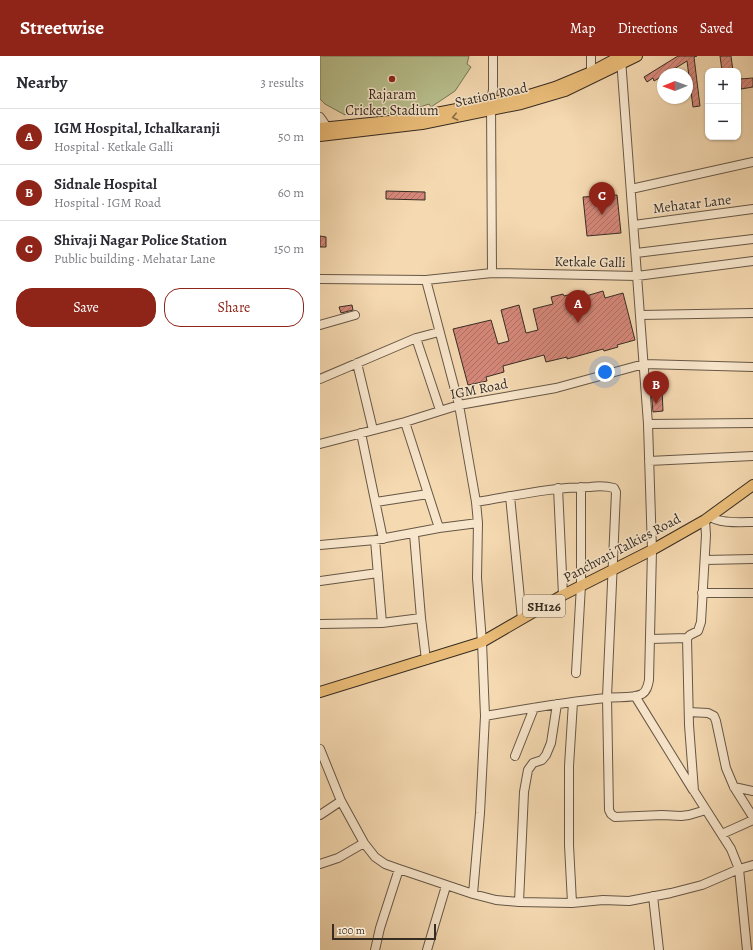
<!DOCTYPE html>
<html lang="en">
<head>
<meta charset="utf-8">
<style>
  :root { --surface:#fff; --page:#f2f2f3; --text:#2b2b33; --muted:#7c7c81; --line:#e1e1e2; --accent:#8f2418 }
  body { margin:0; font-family:Alegreya,serif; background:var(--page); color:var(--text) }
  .controls { position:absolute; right:12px; top:12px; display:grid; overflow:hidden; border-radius:8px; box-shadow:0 1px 3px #0004 }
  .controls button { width:36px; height:36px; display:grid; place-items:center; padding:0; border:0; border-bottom:1px solid var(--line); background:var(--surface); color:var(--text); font:20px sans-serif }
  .compass { position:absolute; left:337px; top:12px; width:36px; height:36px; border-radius:50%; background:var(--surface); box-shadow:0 1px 3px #0004; rotate:269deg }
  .scale { position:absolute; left:12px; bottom:10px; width:104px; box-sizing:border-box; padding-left:4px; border:2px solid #362c22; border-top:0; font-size:11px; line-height:14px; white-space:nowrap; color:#362c22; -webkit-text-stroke:3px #f8e6cc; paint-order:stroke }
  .you { position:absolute; left:285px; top:316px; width:14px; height:14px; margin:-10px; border:3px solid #fff; border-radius:50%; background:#1a73e8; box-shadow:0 0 0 6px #1a73e833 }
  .badge { display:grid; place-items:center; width:26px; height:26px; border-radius:50%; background:var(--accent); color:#fff; font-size:13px; font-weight:700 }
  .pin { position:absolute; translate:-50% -33px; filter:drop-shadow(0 1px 2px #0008) }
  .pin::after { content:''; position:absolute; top:21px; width:14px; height:12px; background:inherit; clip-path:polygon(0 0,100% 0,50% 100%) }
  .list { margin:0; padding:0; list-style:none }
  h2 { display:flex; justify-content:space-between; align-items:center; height:52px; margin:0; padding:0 16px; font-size:17px }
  h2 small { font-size:13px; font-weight:400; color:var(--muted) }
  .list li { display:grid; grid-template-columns:26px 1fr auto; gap:12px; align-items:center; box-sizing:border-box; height:56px; padding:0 16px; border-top:1px solid var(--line) }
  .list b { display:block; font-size:15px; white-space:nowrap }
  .list p { margin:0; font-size:13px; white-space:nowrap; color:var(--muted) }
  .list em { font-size:13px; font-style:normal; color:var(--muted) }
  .actions { display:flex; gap:8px; padding:12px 16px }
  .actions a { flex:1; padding:9px 0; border:1px solid var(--accent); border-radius:16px; text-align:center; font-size:14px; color:var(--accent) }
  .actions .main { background:var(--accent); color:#fff }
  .map { position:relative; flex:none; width:433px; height:894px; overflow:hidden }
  header { display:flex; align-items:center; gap:24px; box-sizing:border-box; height:56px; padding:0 20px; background:var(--accent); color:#fff }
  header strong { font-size:19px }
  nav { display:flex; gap:22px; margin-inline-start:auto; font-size:14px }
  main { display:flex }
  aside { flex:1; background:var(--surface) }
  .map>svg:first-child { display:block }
</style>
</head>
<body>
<header>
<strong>Streetwise</strong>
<nav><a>Map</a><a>Directions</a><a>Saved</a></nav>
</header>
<main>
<aside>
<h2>Nearby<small>3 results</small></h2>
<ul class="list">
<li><span class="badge">A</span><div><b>IGM Hospital, Ichalkaranji</b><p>Hospital · Ketkale Galli</p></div><em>50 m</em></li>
<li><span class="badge">B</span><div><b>Sidnale Hospital</b><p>Hospital · IGM Road</p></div><em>60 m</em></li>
<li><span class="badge">C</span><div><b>Shivaji Nagar Police Station</b><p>Public building · Mehatar Lane</p></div><em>150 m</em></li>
</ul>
<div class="actions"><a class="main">Save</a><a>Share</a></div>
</aside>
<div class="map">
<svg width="433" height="894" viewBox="0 0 433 894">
  <defs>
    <pattern id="building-hatch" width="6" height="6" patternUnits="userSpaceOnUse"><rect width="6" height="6" fill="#d6887a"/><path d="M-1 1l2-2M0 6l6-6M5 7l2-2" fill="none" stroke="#ae6f64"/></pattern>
  </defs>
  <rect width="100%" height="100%" fill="#f5d9b1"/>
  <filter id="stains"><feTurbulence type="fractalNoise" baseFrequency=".005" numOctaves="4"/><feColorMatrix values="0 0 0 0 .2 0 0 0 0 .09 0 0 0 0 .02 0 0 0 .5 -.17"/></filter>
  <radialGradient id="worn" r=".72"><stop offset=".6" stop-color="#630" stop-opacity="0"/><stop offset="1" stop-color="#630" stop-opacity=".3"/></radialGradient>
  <path fill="#b8c08e" stroke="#777658" d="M0 0H149L147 8 151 11 135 35 111 51 109 48 82 57 53 58 30 50 25 59 5 48 0 43Z"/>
  <path fill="url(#building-hatch)" stroke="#362c22" d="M358 0H377L374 1 380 50 373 51 367 5 346 18H343V20L334 25 333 22 327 26 324 21Z
    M400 0H411L413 15H402Z
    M433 22V31L421 33 420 23Z
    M66 135 105 136V144L66 143Z
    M297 139 301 177 267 180 263 141Z
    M0 180 6 181V191H0Z
    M264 235 266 240 283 235 285 242 303 237 315 284 297 289 298 291 284 295 283 293 247 303V301L226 306 224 299 183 310 184 316 166 321 167 325 148 329 133 273 171 264 178 288 189 285 181 254 199 249 206 277 218 274 213 253 233 248 231 241 243 238 244 240Z
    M32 249 33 254 21 257 19 251Z
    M342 333 343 355 333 356 331 334Z"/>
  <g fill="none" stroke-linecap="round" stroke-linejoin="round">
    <defs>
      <path id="minor" d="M271 0V16
        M0 61 7 71
        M311 133 433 106
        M314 169 433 153
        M316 197 433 183
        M172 217 171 45 173 34V0
        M0 223 106 224 139 349 156 446 158 467 157 522 162 586 165 660 160 757 153 838
        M106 224 172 217 317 220 433 205
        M320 259 433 257
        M0 269 35 259
        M96 282 120 354
        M37 307 53 374
        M0 323 96 282 119 276
        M85 366 119 472
        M328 368 433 367
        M41 377 63 483
        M0 388 85 366 139 349 236 332 324 308 433 311
        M329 405 433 400
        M238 432 243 539
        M190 440 202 563
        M56 446 108 438
        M156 446C194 440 232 431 270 431 278 430 286 430 294 432L296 436 287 641 289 754 291 758 295 761 342 759 361 760 369 759 386 754
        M390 460C397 468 423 466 433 466
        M385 464 386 479 381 566 378 575 370 579 367 582 369 669 374 735 411 793 419 813 427 894
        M94 478 101 562 106 604
        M0 489 55 484 119 472 158 467
        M385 504 433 503
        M0 525 58 517
        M382 537H433
        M62 567 101 562
        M0 568 62 567 55 484
        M330 583 367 582
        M256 617 261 529V431
        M315 640 373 734
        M369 656 388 657 394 660 396 665 406 712 414 731 433 761
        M165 660C205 653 245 646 286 642 297 640 312 643 322 638 327 635 328 629 329 624L332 494 328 368 301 3
        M0 693 21 745 44 787 55 801 65 808 79 813 153 838 176 844 199 846 252 847 283 844 309 845 351 837 382 829 419 813 433 809
        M195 700 214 652
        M414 731 433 735
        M0 759 21 745
        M402 778 433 764
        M0 808 18 802 44 787
        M333 840 339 894
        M199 846 204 736 208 714 213 707 222 704 226 699 231 687 237 648
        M252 847 249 789V710L253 646
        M55 894 60 872 79 813
        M107 894 126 830"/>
      <path id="major" d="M0 72 80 64 209 39 235 31 271 16 301 0
        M0 80 102 68 201 48 245 35 317 0
        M0 636 162 586 243 539 332 494 385 464 433 429"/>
    </defs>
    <use href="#minor" stroke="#665746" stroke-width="10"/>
    <use href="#major" stroke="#362c22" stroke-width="12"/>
    <use href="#minor" stroke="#f8e6cc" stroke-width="8"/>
    <use href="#major" stroke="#eabc78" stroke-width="10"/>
  </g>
  <defs><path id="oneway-chevron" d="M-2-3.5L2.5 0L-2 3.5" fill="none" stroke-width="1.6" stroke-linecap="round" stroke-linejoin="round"/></defs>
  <use stroke="#876d49" href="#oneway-chevron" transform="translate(135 61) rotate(167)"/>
  <circle fill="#8f2418" stroke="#f8e6cc" stroke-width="1.5" cx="72" cy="23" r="4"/>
  <g text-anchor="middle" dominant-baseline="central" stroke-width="3" stroke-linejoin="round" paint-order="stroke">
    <rect fill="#f8e6cc" stroke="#706455" stroke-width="1" x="203" y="539" width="42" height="22" rx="3"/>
    <g font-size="13" font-weight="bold" fill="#362c22">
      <text x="224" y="550">SH126</text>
    </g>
    <g font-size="14" fill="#362c22" stroke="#f8e6cc">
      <text x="72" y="38">Rajaram<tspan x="72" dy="16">Cricket Stadium</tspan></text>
    </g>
    <g font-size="14" fill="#362c22" stroke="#f8e6cc">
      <text transform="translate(171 39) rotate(-12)">Station Road</text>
      <text transform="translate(372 148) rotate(-7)">Mehatar Lane</text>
      <text transform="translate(270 206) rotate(1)">Ketkale Galli</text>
      <text transform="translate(159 333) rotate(-11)">IGM Road</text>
      <text transform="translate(302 492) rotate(-28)">Panchvati Talkies Road</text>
    </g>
  </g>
  <rect width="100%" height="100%" filter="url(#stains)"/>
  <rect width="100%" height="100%" fill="url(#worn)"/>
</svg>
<div class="controls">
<button>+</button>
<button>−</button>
</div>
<svg class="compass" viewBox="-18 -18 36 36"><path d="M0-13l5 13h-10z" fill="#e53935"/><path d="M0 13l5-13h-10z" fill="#7c7c81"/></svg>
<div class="scale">100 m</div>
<div class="you"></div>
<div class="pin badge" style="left:258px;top:267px">A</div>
<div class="pin badge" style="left:336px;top:348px">B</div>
<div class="pin badge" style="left:282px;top:159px">C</div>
</div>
</main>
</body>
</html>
